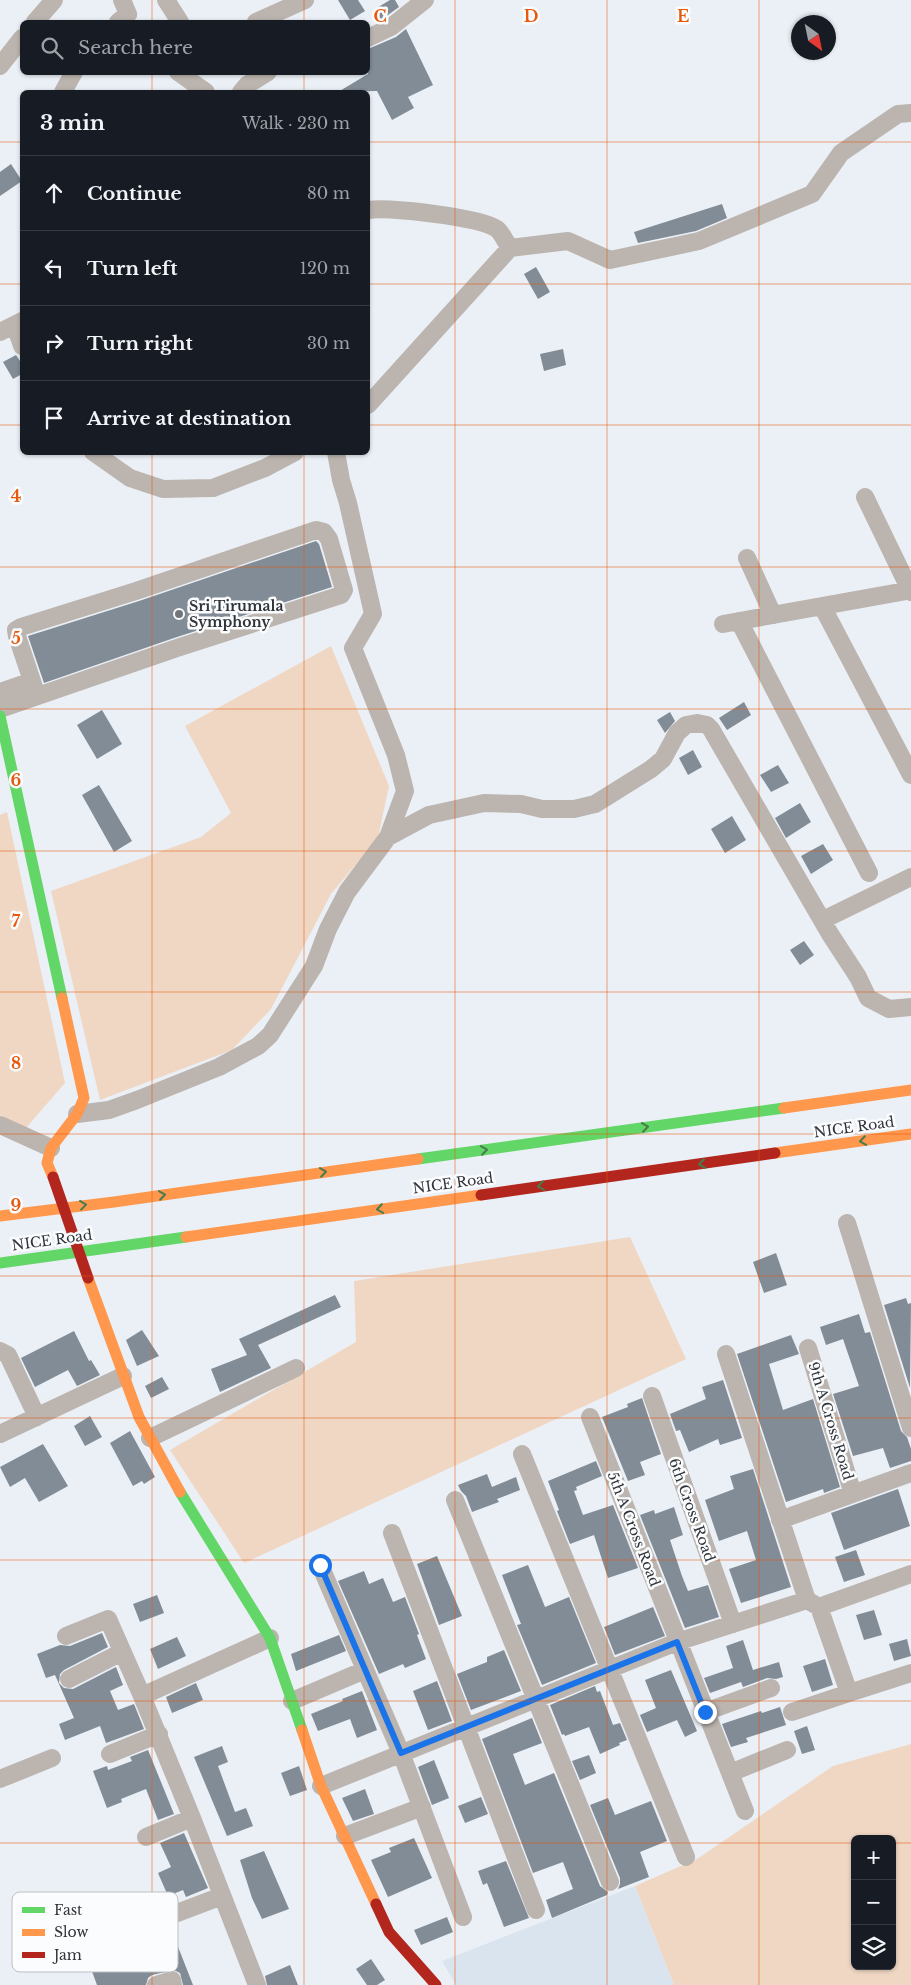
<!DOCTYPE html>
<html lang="en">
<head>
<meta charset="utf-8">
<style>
  :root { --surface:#171b24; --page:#242831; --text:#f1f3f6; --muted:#9ea1a6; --line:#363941 }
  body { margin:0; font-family:"Libre Baskerville",serif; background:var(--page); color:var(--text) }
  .controls { position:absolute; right:15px; bottom:15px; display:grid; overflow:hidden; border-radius:8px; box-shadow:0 1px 4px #0004 }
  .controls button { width:45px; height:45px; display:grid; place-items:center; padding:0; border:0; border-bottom:1px solid var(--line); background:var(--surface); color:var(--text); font:25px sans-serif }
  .compass { position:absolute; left:791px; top:15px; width:45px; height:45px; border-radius:50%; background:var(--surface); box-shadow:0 1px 4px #0004; rotate:147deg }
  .stop { position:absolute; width:15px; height:15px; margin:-11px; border:4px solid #1a73e8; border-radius:50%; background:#fff }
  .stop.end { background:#1a73e8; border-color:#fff; box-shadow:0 1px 5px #0008 }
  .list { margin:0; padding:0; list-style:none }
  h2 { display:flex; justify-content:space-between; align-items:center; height:65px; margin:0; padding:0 20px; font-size:21px }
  h2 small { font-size:16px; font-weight:400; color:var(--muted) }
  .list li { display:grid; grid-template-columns:32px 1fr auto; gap:15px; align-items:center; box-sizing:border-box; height:75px; padding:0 20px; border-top:1px solid var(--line) }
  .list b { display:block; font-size:19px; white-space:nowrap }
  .list em { font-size:16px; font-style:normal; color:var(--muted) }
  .icon { flex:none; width:28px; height:28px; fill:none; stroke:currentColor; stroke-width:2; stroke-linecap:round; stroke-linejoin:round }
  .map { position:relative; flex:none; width:911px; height:1985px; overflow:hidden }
  .search { position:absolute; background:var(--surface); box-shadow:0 1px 4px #0004; left:20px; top:20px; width:350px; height:55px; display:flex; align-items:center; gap:12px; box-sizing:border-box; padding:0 18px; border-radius:8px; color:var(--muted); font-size:19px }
  .panel { position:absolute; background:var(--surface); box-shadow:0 1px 4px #0004; left:20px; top:90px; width:350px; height:365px; border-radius:8px }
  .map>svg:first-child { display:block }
</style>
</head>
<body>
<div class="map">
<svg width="911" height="1985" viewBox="0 0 911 1985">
  <rect width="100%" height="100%" fill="#ebf0f6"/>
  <path fill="#dae4ef" d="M635 1886 674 1985H456L442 1961Z"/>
  <path fill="#f0d7c4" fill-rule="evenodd" d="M331 646 389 786 378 838 331 894 271 1009 232 1050 100 1100 51 891 201 837 231 813 185 726Z
    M7 812 65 1083 26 1128 0 1115V815Z
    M630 1237 686 1359 244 1563 170 1450 356 1342 354 1281Z
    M911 1744V1985H674L635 1886 697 1859 833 1766ZM855 1839H892V1966H855Z"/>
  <path fill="#818c97" d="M338 0H358L365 11 350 20Z
    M390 0H395L399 7 381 20 375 9Z
    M406 29 433 85 408 97 414 108 392 120 377 91 338 92 368 74V49L396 37Z
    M11 164 22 181 0 196V172Z
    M722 204 727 218 696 231 638 243 634 232Z
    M536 267 550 292 538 299 524 274Z
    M563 349 566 365 544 371 540 354Z
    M16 355 22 364V374L13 379 3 362Z
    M316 541 319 544 332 587 174 638 44 683 28 636 139 601Z
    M744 702 751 715 727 730 719 718Z
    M102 710 122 744 97 759 77 725Z
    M670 712 675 721 665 733 657 720Z
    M693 750 702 767 688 775 679 758Z
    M778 765 789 783 771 792 760 775Z
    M99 785 132 841 114 852 82 795Z
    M800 803 811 822 786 838 775 818Z
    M732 816 746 840 725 853 711 829Z
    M823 844 833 860 811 874 801 856Z
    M804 941 814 955 800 965 790 950Z
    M776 1253 787 1285 764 1293 753 1262Z
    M335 1295 341 1307 258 1345 271 1368 220 1392 211 1369 247 1355 239 1339Z
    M906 1298 908 1304 911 1303 910 1388 884 1305Z
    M859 1314 865 1333 870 1332 901 1431 907 1437 911 1449V1461L890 1468 883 1448 853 1456 833 1394 859 1386 843 1339 826 1345 820 1327Z
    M142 1330 159 1356 137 1366 126 1340Z
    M74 1331 89 1361 91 1360 100 1375 77 1386 68 1370 35 1387 21 1358Z
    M791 1335 799 1354 769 1364 783 1410 813 1399 840 1487 824 1493 823 1489 786 1502 737 1354Z
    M162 1377 169 1389 151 1398 145 1386Z
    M723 1380 742 1438 720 1445 718 1439 689 1452 680 1430 676 1431 670 1414 706 1399 702 1387Z
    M642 1398 661 1454 640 1462 645 1475 628 1481 602 1417 628 1407 627 1404Z
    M90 1416 102 1437 85 1446 74 1426Z
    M130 1431 155 1477 144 1484 142 1481 133 1486 110 1443Z
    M43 1444 68 1486 39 1502 25 1478 10 1487 0 1467Z
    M596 1461 602 1476 576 1487 577 1490 574 1491 583 1515 613 1505 638 1568 608 1578 594 1535 570 1544 557 1511 559 1510 548 1481Z
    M753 1469 791 1587 741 1603 729 1569 756 1560 747 1531 719 1541 705 1500 734 1489 730 1476Z
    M487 1474 492 1487 516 1477 520 1490 497 1499 499 1502 472 1512 466 1496 461 1491 458 1485Z
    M898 1489 910 1526 844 1550 831 1513Z
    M674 1507 683 1535 670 1540 682 1576 688 1591 708 1585 719 1617 685 1628 640 1515 654 1510 655 1514Z
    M856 1550 865 1575 844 1582 835 1557Z
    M437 1556 462 1616 439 1625 417 1564Z
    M528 1565 545 1607 569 1597 596 1663 542 1685 517 1625 521 1624 502 1575Z
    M364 1571 369 1584 383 1578 393 1602 405 1597 419 1634 417 1635 426 1659 405 1668 403 1664 379 1674 338 1581Z
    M157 1595 164 1613 140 1622 133 1604Z
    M653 1607 665 1636 615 1655 604 1627Z
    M874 1610 882 1635 864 1640 856 1615Z
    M102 1633 108 1647 64 1670 60 1674 59 1683 64 1688 73 1689 116 1667 123 1685 110 1691 118 1710 134 1704 144 1729 106 1743 100 1726 65 1740 59 1724 74 1718 55 1675 46 1678 37 1654 60 1645 70 1646Z
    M339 1635 346 1651 296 1671 291 1654Z
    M177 1637 186 1656 158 1669 150 1649Z
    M907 1639 911 1656 894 1661 889 1644Z
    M743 1640 753 1670 779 1662 783 1677 776 1679 767 1678 743 1687 741 1682 710 1693 704 1678 733 1668 726 1646Z
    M504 1650 521 1691 471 1710 457 1674 487 1662V1657Z
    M825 1659 833 1685 812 1692 803 1666Z
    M671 1670 697 1731 685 1737 677 1720 647 1732 640 1715 656 1708 645 1680Z
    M437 1681 452 1721 428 1730 413 1691Z
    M196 1683 203 1700 172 1713 166 1697Z
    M595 1686 597 1692 600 1691 613 1725 620 1723 627 1740 619 1743 620 1745 600 1754 589 1727 565 1736 564 1734 562 1735 550 1705Z
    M362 1691 377 1730 357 1738 350 1719 318 1731 311 1714 343 1701 342 1699Z
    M780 1707 786 1725 746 1738 748 1742 731 1747 722 1724 761 1711 762 1713Z
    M532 1718 542 1743 513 1754 525 1785 554 1773 600 1886 608 1892 607 1895 552 1918 546 1900 573 1889 563 1862 533 1873 482 1739Z
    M807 1726 815 1750 802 1754 794 1731Z
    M222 1746 228 1762 218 1766 235 1812 246 1808 253 1826 227 1836 194 1757Z
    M148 1750 174 1814 158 1820 146 1789 121 1799 122 1802 107 1808 93 1771 107 1766 108 1770 132 1761 130 1757Z
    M589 1755 596 1773 580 1780 572 1761Z
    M434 1760 449 1798 432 1805 418 1767Z
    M299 1766 307 1790 290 1796 281 1773Z
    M365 1789 374 1814 353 1821 342 1798Z
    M481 1797 488 1814 465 1823 458 1806Z
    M608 1798 615 1815 651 1801 667 1841 640 1852 649 1877 618 1889 620 1884V1878L590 1805Z
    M184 1833 208 1888 186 1897 183 1890 168 1896 158 1873 171 1867 160 1843Z
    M414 1838 432 1878 388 1897 371 1860 391 1852 389 1848Z
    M264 1851 289 1909 262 1919 252 1898 240 1860Z
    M506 1861 529 1918 504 1927 487 1883 483 1885 478 1871Z
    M447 1917 453 1932 421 1945 414 1930Z
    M175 1939 193 1985H183L180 1973 174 1970 152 1975 148 1978 146 1985H97L90 1966Z
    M371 1959 385 1980 377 1985H367L356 1969Z
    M290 1965 298 1985H267L265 1976Z"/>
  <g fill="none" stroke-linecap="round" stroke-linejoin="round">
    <path stroke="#bbb4af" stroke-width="18" d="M166 0 180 22
      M35 22 54 0
      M118 22 128 14 122 0
      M256 22 305 0
      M368 38 391 27 425 0
      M0 66 22 38
      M178 72 206 92
      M63 92 74 72
      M241 92 247 85 268 72
      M368 210C389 207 480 217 497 229 502 233 506 243 510 248
      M15 325 22 346
      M0 332 22 321
      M368 405 510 248 568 241 610 260 699 241 812 194 841 153 898 114 911 113
      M93 452 130 478 163 489 213 488 265 468 295 452
      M336 452 341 480 348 503 373 614 353 648 396 755 405 791 388 837
      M865 497 911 592
      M747 558 773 615
      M822 606 911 775
      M739 621 869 873
      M723 624 911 590
      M0 692 32 681
      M0 709 177 648 341 595 344 590 329 539 324 532 316 530 136 591 21 627 16 630 17 636 37 696
      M823 920 911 877
      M77 1114 109 1110 137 1100 219 1067 258 1046 270 1035 314 966 328 929 347 892 388 837 429 815 484 803 521 804 542 809H574L595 804 651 769 663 759 677 733 686 725 697 723 707 725 711 729 830 934 858 977 868 998 889 1009 911 1007
      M0 1125 51 1148
      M847 1223 911 1428
      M808 1348 853 1494
      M0 1351 8 1355 37 1417
      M726 1354 807 1600
      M652 1396 733 1624
      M590 1417 745 1811
      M0 1434 123 1376
      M150 1438 296 1368
      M522 1454 686 1857
      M455 1500 610 1882
      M780 1520 911 1473
      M392 1533 536 1910
      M320 1565 401 1753 463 1917
      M819 1607 849 1693 911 1673
      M66 1636 108 1619 142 1696
      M69 1679 122 1652
      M292 1701 365 1670
      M705 1712 771 1688
      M792 1712 849 1693
      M110 1754 159 1734
      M730 1773 787 1750
      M0 1779 52 1758
      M321 1786 677 1642 807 1600 819 1607 911 1574
      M345 1836 422 1807
      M146 1837 192 1818
      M177 1913 222 1896
      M156 1985 172 1980 173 1985
      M257 1985 192 1818 142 1696 270 1638"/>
    <path stroke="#63d668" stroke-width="11" d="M0 716 62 998
      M418 1159 784 1108
      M0 1263 186 1237
      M180 1492 270 1638 302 1730"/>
    <path stroke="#ff974d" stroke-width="11" d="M784 1108 911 1090
      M775 1153 911 1134
      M53 1177 47 1163 51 1148 77 1114 84 1098 62 998
      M0 1216 114 1202 418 1159
      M186 1237 481 1195
      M88 1278 139 1417 180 1492
      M302 1730 321 1786 376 1904"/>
    <path stroke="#b3261e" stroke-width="11" d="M481 1195 775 1153
      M376 1904 389 1932 436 1985"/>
    <path stroke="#b3261e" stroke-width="11" d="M53 1177 88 1278"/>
  </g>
  <defs><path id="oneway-chevron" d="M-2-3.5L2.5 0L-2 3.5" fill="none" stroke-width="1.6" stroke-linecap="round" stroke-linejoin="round" transform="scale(1.25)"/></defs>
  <g stroke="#477c4d">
    <use href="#oneway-chevron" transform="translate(645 1127) rotate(-8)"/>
    <use href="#oneway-chevron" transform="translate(863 1141) rotate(172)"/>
    <use href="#oneway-chevron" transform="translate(484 1150) rotate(-8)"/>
    <use href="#oneway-chevron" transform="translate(702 1164) rotate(172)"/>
    <use href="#oneway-chevron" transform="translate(323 1172) rotate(-8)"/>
    <use href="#oneway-chevron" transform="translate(541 1186) rotate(172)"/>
    <use href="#oneway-chevron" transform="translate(162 1195) rotate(-8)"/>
    <use href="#oneway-chevron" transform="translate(83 1205) rotate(-7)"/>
    <use href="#oneway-chevron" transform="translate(380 1209) rotate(172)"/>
  </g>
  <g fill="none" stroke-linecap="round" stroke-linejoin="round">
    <path stroke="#1a73e8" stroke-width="6" d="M320 1565 401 1753 677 1642 705 1712"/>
  </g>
  <path fill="none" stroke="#e8590c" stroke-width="1" stroke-opacity="0.55" d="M152 0V22M304 0V22M455 0V1985M607 0V1985M759 0V1985M152 72V92M304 72V92M0 142H22M368 142H911M0 284H22M368 284H911M0 425H22M368 425H911M152 452V1985M304 452V1985M0 567H911M0 709H911M0 851H911M0 992H911M0 1134H911M0 1276H911M0 1418H911M0 1560H911M0 1701H911M0 1843H855M892 1843H911"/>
  <circle fill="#71757a" stroke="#fafcfe" stroke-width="2" cx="179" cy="614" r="5"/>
  <g text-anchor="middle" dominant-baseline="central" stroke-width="5" stroke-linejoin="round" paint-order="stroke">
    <g font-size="14" font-weight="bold" fill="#303337" stroke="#fafcfe" text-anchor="start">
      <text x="189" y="606">Sri Tirumala<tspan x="189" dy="16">Symphony</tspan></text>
    </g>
    <g font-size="14" fill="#303337" stroke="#fafcfe">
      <text transform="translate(854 1127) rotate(-8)">NICE Road</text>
      <text transform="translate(453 1183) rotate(-8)">NICE Road</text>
      <text transform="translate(52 1240) rotate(-8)">NICE Road</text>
      <text transform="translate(831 1421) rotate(73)">9th A Cross Road</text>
      <text transform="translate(692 1510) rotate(70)">6th Cross Road</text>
      <text transform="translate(634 1529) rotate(69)">5th A Cross Road</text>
    </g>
  </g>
  <rect x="12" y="1892" width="166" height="80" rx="8" fill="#fafcfe" stroke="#bdc0c2" stroke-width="1"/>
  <rect x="22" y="1907" width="23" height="6" fill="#63d668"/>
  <rect x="22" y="1929" width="23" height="7" fill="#ff974d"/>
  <rect x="22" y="1952" width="23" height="6" fill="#b3261e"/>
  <g font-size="14" fill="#303337">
    <text x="54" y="1915">Fast</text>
    <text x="54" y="1937">Slow</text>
    <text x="54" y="1960">Jam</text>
  </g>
  <g font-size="16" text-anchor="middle" font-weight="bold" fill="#e8590c" stroke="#fafcfe" stroke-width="5" stroke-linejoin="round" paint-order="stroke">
    <text x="380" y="22">C</text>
    <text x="531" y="22">D</text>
    <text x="683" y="22">E</text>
    <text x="16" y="502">4</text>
    <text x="16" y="644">5</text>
    <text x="16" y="786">6</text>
    <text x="16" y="927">7</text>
    <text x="16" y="1069">8</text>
    <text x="16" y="1211">9</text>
  </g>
</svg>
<div class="controls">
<button>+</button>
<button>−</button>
<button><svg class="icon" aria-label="layers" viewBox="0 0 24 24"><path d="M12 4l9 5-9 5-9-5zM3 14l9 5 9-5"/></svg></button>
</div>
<svg class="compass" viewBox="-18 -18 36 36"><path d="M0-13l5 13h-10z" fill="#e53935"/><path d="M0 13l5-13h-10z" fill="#9ea1a6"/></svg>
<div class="stop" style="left:320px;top:1565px"></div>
<div class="stop end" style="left:705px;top:1712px"></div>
<div class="search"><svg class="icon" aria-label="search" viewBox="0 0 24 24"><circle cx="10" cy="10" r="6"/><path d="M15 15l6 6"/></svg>Search here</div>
<section class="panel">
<h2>3 min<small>Walk · 230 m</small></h2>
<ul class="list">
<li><svg class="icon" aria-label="ahead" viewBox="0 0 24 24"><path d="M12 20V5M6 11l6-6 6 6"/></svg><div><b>Continue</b></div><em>80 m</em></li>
<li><svg class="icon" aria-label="left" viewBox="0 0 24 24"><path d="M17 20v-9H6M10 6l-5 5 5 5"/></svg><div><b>Turn left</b></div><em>120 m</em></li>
<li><svg class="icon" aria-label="right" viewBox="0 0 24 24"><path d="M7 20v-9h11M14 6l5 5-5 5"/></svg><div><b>Turn right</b></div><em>30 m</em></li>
<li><svg class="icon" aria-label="arrive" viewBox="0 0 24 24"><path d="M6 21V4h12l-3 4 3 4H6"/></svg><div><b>Arrive at destination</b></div></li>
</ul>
</section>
</div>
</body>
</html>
